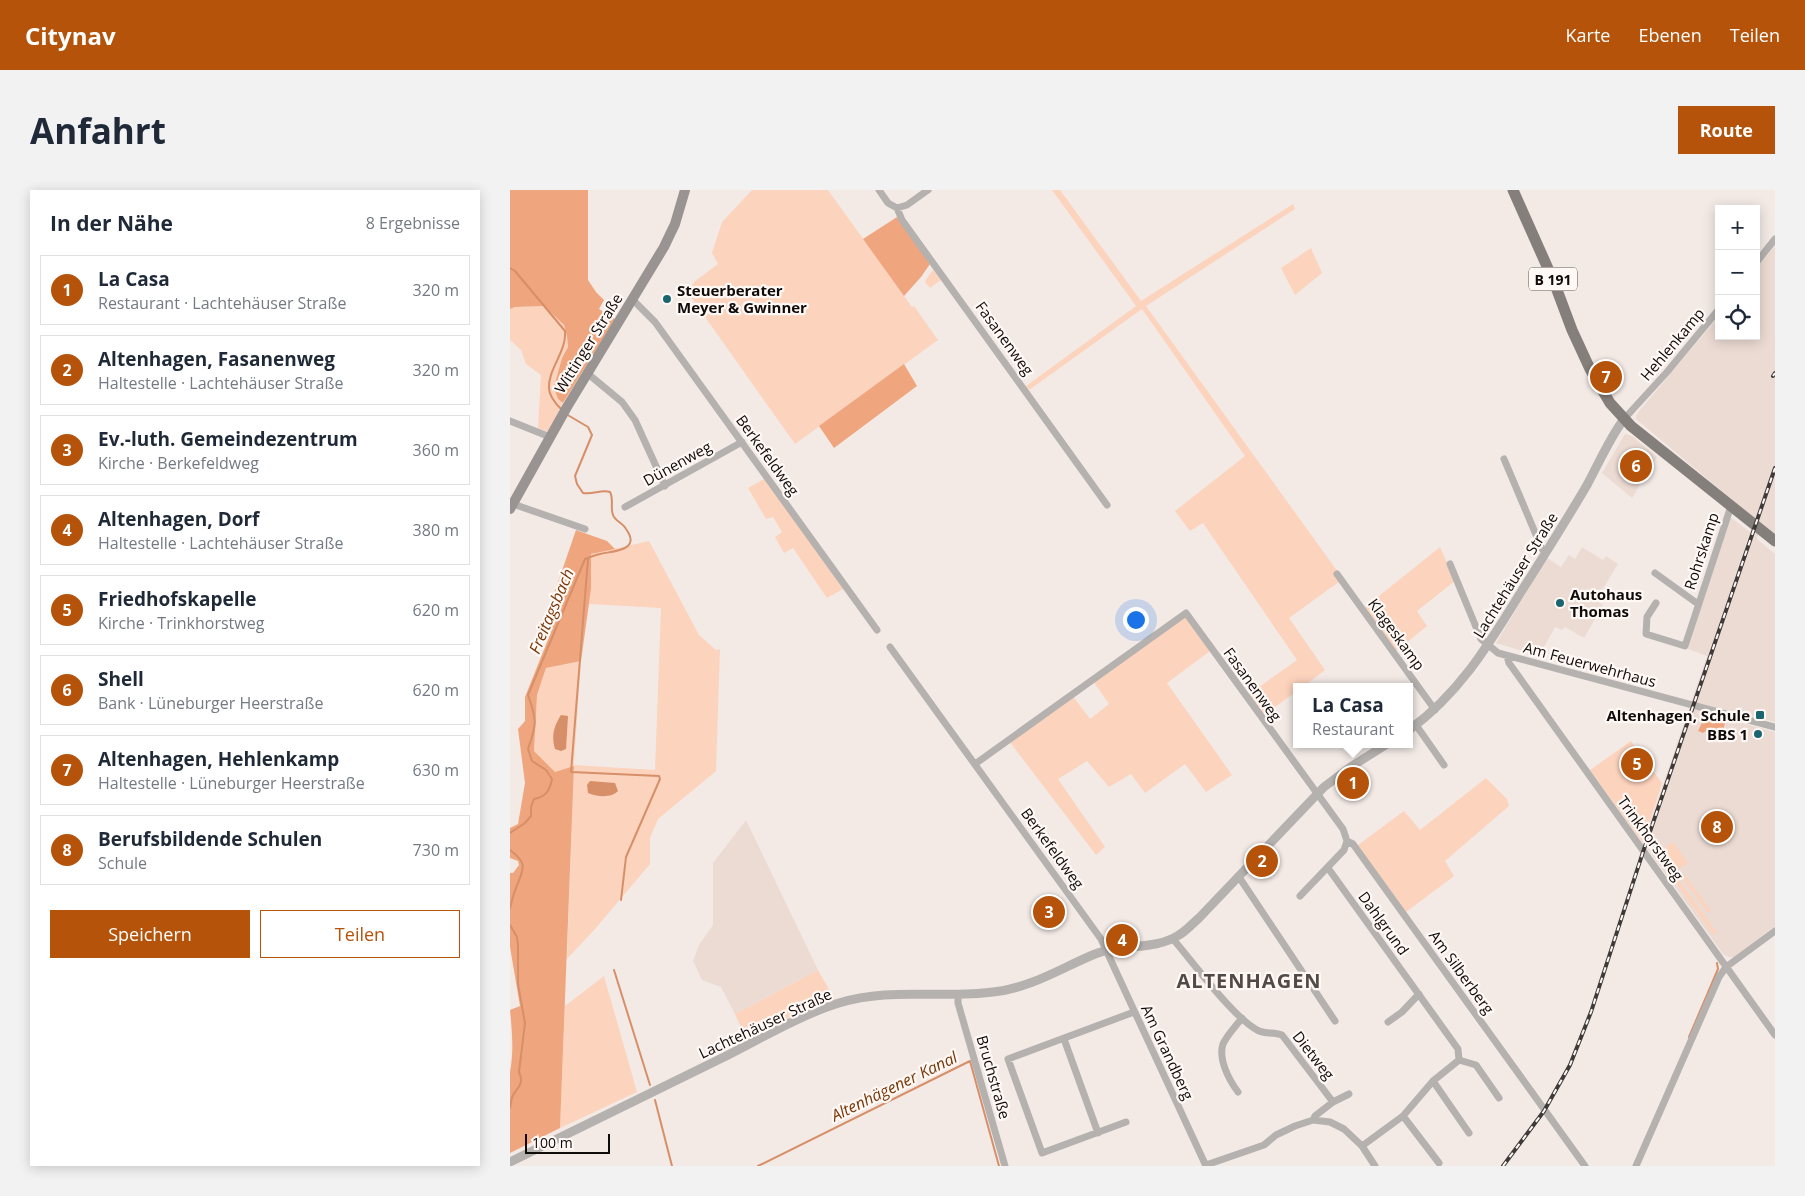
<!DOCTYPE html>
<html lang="de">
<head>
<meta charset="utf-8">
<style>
  :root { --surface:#fff; --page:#f2f2f3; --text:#1f2937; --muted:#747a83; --line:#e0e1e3; --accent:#b45309 }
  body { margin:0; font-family:"Open Sans",sans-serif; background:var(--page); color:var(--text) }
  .controls { position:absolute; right:15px; top:15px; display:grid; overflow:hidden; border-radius:0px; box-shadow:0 2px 12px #0003 }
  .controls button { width:45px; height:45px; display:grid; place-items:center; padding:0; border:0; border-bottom:1px solid var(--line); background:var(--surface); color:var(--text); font:25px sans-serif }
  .scale { position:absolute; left:15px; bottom:12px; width:85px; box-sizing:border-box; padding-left:5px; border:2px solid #0e0b0a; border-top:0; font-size:14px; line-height:18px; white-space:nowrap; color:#0e0b0a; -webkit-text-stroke:4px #fff8f4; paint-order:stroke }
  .you { position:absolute; left:625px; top:429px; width:18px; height:18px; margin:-12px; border:4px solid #fff; border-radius:50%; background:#1a73e8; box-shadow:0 0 0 8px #1a73e833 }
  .badge { display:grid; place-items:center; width:32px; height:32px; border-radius:50%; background:var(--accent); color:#fff; font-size:16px; font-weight:700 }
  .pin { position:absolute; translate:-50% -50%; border:2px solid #fff; box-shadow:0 1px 5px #0006 }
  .popup { position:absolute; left:783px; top:493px; width:120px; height:65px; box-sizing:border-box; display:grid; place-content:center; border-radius:0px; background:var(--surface); filter:drop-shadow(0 1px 4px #0005); font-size:16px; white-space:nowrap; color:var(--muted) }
  .popup b { font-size:19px; color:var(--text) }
  .popup::after { content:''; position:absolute; left:50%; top:100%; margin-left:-10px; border:10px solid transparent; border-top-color:var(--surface) }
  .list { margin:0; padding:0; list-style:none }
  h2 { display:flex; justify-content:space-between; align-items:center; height:65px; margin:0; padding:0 20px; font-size:21px }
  h2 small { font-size:16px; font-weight:400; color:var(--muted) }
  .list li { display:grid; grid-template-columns:32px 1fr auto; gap:15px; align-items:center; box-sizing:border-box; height:70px; margin:0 10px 10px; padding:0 10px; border:1px solid var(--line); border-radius:0px }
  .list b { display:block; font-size:19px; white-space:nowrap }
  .list p { margin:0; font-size:16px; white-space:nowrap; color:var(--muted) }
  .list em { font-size:16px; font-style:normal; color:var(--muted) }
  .actions { display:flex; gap:10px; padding:15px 20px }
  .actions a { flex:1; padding:11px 0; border:1px solid var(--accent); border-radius:0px; text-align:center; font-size:18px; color:var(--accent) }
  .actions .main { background:var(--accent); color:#fff }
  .icon { flex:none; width:28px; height:28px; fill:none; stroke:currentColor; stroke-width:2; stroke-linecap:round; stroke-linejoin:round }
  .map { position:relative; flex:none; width:1265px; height:976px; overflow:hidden; border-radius:0px }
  header { display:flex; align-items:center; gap:30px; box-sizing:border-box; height:70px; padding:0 25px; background:var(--accent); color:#fff }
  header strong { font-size:24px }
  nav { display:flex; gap:28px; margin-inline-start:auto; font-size:18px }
  .intro { display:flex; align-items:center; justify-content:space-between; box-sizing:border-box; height:120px; padding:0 30px }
  h1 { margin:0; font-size:35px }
  .button { padding:12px 22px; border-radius:0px; background:var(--accent); color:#fff; font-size:18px; font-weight:700 }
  main { display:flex; gap:30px; padding:0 30px }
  aside { flex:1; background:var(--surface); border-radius:0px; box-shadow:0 2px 12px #0003 }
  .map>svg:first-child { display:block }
</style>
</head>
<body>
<header>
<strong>Citynav</strong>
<nav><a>Karte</a><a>Ebenen</a><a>Teilen</a></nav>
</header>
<div class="intro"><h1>Anfahrt</h1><a class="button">Route</a></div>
<main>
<aside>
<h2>In der Nähe<small>8 Ergebnisse</small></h2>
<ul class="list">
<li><span class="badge">1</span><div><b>La Casa</b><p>Restaurant · Lachtehäuser Straße</p></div><em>320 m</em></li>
<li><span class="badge">2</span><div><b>Altenhagen, Fasanenweg</b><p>Haltestelle · Lachtehäuser Straße</p></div><em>320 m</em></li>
<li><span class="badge">3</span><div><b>Ev.-luth. Gemeindezentrum</b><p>Kirche · Berkefeldweg</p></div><em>360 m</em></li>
<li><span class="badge">4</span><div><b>Altenhagen, Dorf</b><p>Haltestelle · Lachtehäuser Straße</p></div><em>380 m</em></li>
<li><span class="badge">5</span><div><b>Friedhofskapelle</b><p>Kirche · Trinkhorstweg</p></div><em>620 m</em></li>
<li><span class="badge">6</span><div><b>Shell</b><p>Bank · Lüneburger Heerstraße</p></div><em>620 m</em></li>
<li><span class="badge">7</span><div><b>Altenhagen, Hehlenkamp</b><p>Haltestelle · Lüneburger Heerstraße</p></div><em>630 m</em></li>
<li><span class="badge">8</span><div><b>Berufsbildende Schulen</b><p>Schule</p></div><em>730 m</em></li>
</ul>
<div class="actions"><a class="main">Speichern</a><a>Teilen</a></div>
</aside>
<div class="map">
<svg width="1265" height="976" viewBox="0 0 1265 976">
  <rect width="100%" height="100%" fill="#f3eae6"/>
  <path fill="#ecdbd3" d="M1265 56V345L1251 334 1247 349 1265 364V532L1199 516 1196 523 1265 542V736L1224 767H1218L1213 764 1133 653 1197 466 1178 459 1220 327 1240 342 1217 408 1245 329 1126 229V226L1130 220 1209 126V146H1246V79Z
    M1115 244 1122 246 1147 267 1122 308 1092 283Z
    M1072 357 1093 370 1096 366 1108 374 1086 410 1093 415 1074 448 1055 437 1052 440 1045 437 1029 466 986 453 1037 368 1051 377 1059 365 1065 369Z
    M236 630 308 780 225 824 211 797 192 790 183 771 189 755 203 735V673Z"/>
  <path fill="#fcd3bd" d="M242 0H318L402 117 404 116 428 150 285 254 178 103 184 92 208 74 202 63 212 32Z
    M542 0H550L631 111 783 14 785 19 636 116 833 389 779 428 815 480 793 497H787V501L753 526 738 505 787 470 693 333 680 341 665 321 735 266 632 119 519 200 516 196 626 116Z
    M801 58 812 83 785 105 771 78Z
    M423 80 431 90 420 98 415 92 417 88Z
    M34 116 54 135 57 146 58 157 52 168 48 209 53 213 38 242 28 238 31 185 16 174 11 160 0 150V119L5 117Z
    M256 288 333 399 317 408 283 358 274 363 265 347 272 342 263 327 256 329 238 298Z
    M139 351 189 445 206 460 210 459 206 581 148 629 140 648V674L85 739 57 769 64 576 45 583 24 561 27 505 36 478 71 471 64 575 145 580 151 418 79 414 81 399V364Z
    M930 357 945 391 907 421 917 436 885 462 854 418Z
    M675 426 700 461 657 493 722 585 696 602 675 574 635 603 621 584 599 597 577 571 548 589 595 657 586 665 499 551 562 505 580 529 599 514 583 491Z
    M1121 551 1152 593 1133 653 1080 580Z
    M976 588 997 609 999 616 935 671 944 686 896 722 848 655 894 621 910 640Z
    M1163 652 1178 673 1165 682 1150 661Z
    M1148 661 1207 743 1204 745 1144 663Z
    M1174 684 1201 721 1198 723 1171 686Z
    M308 780 325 810 237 851 225 824Z
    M94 786 127 902 50 938 55 816Z"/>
  <path fill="#efa67f" d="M0 0H78V90L86 102 94 110 89 119 105 129 53 213 48 209 44 197 52 168 58 157 57 146 54 135 34 116 5 117 0 119Z
    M387 27 420 74 411 87 394 106 353 49Z
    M394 174 407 196 324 258 309 236Z
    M66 340 97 351 105 359 81 364V399L71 471 36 478 27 505 24 561 45 582 64 576 50 938 0 963V882C4 861 2 841 0 820L10 816 0 757V683H3L9 675 8 671 0 668V638L8 634 15 593 8 539 15 531V507L43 437 34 433Z
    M1196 524 1216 530 1212 543 1197 540 1193 543 1188 541Z"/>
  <path fill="#d68f68" d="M51 525 58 526 56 559 51 561 45 559C41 546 44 536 51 525Z
    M80 591 105 593 108 601C102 608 87 607 78 603L77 595Z"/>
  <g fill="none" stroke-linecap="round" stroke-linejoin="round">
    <path stroke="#d68f68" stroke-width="2" d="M0 78 5 81 55 141C57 161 38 179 39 198 39 206 46 214 51 219
      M78 369 61 582 149 586 150 589 116 667 111 710
      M0 643 15 633 21 626V617L24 609C36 607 40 600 42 589L36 580 22 571 18 559C27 534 27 530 18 505L75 369C80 367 85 365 90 364 102 361 132 361 116 339 113 333 105 331 103 325 100 317 104 309 100 302 91 299 83 305 73 303L67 294 65 286 82 245 78 237 56 224
      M0 660C19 674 13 679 6 698 3 705 2 711 0 718
      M0 735 7 747 8 756V794L15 833 9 882C14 893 9 896 3 905 1 909 1 914 0 918
      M104 780 140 895
      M1179 847 1208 779 1207 773
      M145 910 162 976
      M248 976 460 871 489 976"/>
    <path stroke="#b4b1af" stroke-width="7" d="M369 0 378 13 387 18 392 30 597 315
      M387 18 397 15 418 0
      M1246 73 1265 49
      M123 110 145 132 367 440
      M77 183 112 212 125 230 155 296
      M1114 229 1157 182 1209 119
      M0 231 40 247
      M994 269 1032 359 1036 362
      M3 314 75 339
      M115 317 232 252
      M940 374 971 449 988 463 1265 537
      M1145 383 1188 414
      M827 384 925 520
      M1146 413 1137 427 1136 444 1175 456 1221 316
      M380 457 591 749 696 976
      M997 466 999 473 1265 845
      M906 535 934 575
      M465 574 676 423 833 639 837 651 843 654 1075 976
      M818 678 948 859 949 870
      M729 687 825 831
      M790 706 834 660 837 651
      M663 749C683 772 724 829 749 841 756 844 764 842 772 845L823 912 805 926 803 930
      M448 805V813L495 976
      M878 832 892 822 909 804
      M554 849 588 943
      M949 870 966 875 989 908
      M923 891 959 943
      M728 902C719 890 708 869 713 854 717 845 726 836 732 828
      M823 912 839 904
      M893 926 929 973
      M616 932 532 963 498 869 624 822
      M852 956 865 976
      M696 975 754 955 766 945 785 936 803 930 820 932 834 939 852 956 893 926 923 891 949 870
      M1126 976 1209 787 1216 777 1265 741"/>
    <path stroke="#b4b1af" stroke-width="9" d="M899 540C950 503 979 454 1011 402 1033 367 1056 331 1077 295 1089 273 1099 249 1114 229
      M0 972C70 938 140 903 210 869 248 850 290 825 329 813 379 797 432 809 483 802 521 798 551 778 585 764 612 753 644 761 669 745 676 741 682 734 689 728L814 597 842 576 877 554"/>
    <path stroke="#999491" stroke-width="10" d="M0 319 57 217 154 57 165 34 175 0"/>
    <path stroke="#857f7c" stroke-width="11" d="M1003 0 1044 92 1062 140 1080 179 1100 213 1121 236 1265 351"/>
    <defs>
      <path id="rail" d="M1263 186 1265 183
        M993 976 1034 921 1060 875 1081 822 1133 662 1265 278"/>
    </defs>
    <use href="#rail" stroke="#3e3a38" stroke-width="4"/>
    <use href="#rail" stroke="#fff8f4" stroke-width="2" stroke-dasharray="5.5" stroke-linecap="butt"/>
  </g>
  <g fill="#1a6570" stroke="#fff8f4" stroke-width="2">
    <circle cx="157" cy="109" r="5"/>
    <circle cx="1050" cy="413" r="5"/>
    <rect x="1245" y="520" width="10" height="10" rx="2.5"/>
    <circle cx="1248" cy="544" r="5"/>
  </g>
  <g text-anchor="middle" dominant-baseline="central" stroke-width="4.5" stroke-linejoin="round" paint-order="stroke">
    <rect fill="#fff8f4" stroke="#565250" stroke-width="1" x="1019" y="77.5" width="48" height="23" rx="4"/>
    <g font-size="14" font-weight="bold" fill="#0e0b0a">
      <text x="1043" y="89">B 191</text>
    </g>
    <g font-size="15" font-weight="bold" fill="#0e0b0a" stroke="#fff8f4" text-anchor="start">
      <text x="167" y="100">Steuerberater<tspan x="167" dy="17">Meyer &amp; Gwinner</tspan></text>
      <text x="1060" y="404">Autohaus<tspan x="1060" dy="17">Thomas</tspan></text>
      <text x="1240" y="525" text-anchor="end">Altenhagen, Schule</text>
      <text x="1238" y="544" text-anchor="end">BBS 1</text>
    </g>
    <g font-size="15" fill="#0e0b0a" stroke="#fff8f4">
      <text transform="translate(495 148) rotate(54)">Fasanenweg</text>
      <text transform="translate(78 153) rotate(-58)">Wittinger Straße</text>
      <text transform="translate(1162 154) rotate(-50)">Hehlenkamp</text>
      <text transform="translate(258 265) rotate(54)">Berkefeldweg</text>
      <text transform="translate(167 273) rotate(-29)">Dünenweg</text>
      <text transform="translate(1191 361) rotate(-72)">Rohrskamp</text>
      <text transform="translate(1005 385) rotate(-58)">Lachtehäuser Straße</text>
      <text transform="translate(887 444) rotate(54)">Klageskamp</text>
      <text transform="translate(1080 474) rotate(15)">Am Feuerwehrhaus</text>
      <text transform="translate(743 494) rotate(54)">Fasanenweg</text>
      <text transform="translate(1141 648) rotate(54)">Trinkhorstweg</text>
      <text transform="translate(543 658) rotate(54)">Berkefeldweg</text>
      <text transform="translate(874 733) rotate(54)">Dahlgrund</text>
      <text transform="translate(952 782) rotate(54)">Am Silberberg</text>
      <text transform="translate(255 833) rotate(-25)">Lachtehäuser Straße</text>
      <text transform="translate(658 862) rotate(65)">Am Grandberg</text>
      <text transform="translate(804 865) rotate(52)">Dietweg</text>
      <text transform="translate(484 887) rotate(74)">Bruchstraße</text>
    </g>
    <g font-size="16" font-style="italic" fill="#783709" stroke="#fff8f4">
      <text transform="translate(41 421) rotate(-67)">Freitagsbach</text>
      <text transform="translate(384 896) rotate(-26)">Altenhägener Kanal</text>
    </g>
    <g font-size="20" font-weight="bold" letter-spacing="1" fill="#514a46" stroke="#fff8f4">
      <text x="739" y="790">ALTENHAGEN</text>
    </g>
  </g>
</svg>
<div class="controls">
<button>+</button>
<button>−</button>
<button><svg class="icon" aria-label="locate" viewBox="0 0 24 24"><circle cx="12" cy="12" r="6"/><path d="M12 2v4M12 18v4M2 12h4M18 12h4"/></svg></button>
</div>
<div class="scale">100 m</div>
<div class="you"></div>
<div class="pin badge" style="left:843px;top:593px">1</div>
<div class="popup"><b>La Casa</b>Restaurant</div>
<div class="pin badge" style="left:752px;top:671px">2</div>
<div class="pin badge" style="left:539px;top:722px">3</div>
<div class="pin badge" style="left:612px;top:750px">4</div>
<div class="pin badge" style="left:1127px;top:574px">5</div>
<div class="pin badge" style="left:1126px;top:276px">6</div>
<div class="pin badge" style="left:1096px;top:187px">7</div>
<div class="pin badge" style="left:1207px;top:637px">8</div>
</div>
</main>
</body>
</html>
